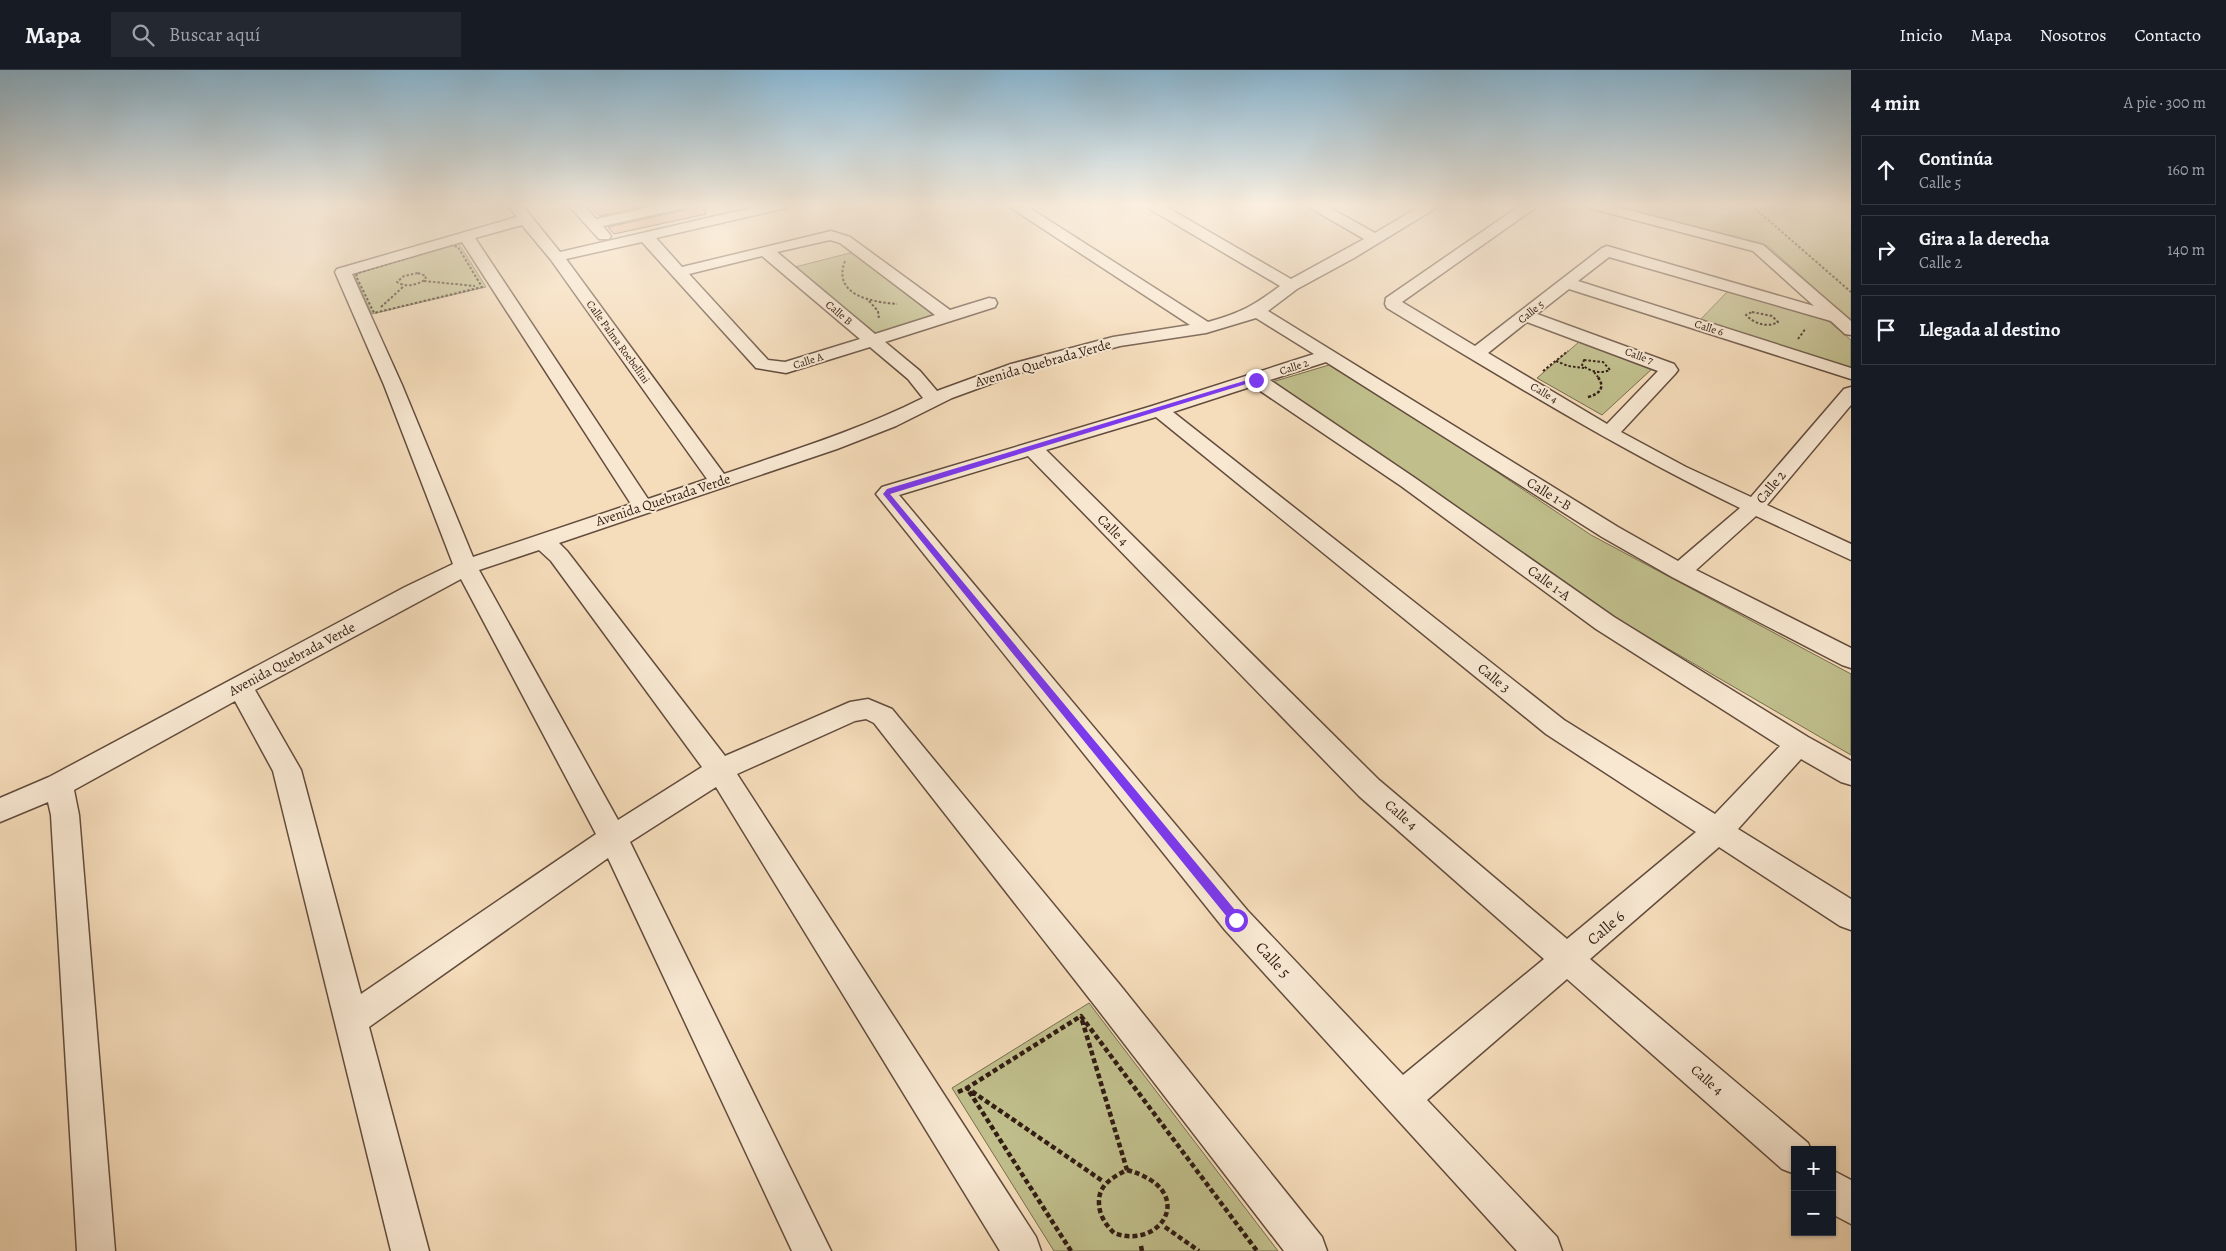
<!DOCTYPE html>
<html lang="es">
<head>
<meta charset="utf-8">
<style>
  :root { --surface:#171b24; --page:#242831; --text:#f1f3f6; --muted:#9ea1a6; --line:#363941 }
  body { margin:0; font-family:Alegreya,serif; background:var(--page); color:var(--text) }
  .controls { position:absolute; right:15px; bottom:15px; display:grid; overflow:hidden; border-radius:0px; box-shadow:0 1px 4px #0004 }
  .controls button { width:45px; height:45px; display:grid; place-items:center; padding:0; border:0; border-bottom:1px solid var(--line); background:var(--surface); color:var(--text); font:25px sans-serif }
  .stop { position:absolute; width:15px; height:15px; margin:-11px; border:4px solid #7c3aed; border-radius:50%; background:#fff }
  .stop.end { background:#7c3aed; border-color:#fff; box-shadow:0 1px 5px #0008 }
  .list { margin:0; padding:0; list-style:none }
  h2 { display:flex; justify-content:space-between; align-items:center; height:65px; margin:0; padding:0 20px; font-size:21px }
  h2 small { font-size:16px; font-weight:400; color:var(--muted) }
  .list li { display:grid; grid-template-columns:32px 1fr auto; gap:15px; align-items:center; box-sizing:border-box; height:70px; margin:0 10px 10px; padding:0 10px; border:1px solid var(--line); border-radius:0px }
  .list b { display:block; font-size:19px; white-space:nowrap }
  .list p { margin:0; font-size:16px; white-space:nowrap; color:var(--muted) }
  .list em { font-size:16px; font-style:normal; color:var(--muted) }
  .icon { flex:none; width:28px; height:28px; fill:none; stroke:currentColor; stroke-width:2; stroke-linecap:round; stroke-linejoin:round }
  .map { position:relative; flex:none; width:1851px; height:1181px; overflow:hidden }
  header { display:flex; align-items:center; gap:30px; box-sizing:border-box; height:70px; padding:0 25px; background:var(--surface); border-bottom:1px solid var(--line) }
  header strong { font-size:24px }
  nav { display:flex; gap:28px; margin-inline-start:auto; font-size:18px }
  .search { width:350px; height:45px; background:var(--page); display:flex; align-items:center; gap:12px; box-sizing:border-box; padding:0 18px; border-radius:0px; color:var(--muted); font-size:19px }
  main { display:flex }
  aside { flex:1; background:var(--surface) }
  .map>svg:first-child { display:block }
</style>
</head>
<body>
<header>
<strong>Mapa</strong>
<div class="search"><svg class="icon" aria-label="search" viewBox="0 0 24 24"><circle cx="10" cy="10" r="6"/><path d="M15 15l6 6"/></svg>Buscar aquí</div>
<nav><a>Inicio</a><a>Mapa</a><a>Nosotros</a><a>Contacto</a></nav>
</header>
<main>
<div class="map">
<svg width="1851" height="1181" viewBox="0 0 1851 1181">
  <rect width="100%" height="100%" fill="#f5dcba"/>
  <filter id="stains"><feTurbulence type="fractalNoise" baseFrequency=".004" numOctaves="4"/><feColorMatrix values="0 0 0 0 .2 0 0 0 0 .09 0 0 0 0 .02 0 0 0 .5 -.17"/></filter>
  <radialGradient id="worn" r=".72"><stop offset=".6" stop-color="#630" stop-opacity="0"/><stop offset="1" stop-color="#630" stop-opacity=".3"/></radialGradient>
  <path fill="#c0bf8c" stroke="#796e50" d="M1606 135H1851V251L1768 176Z
    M455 174H459L486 217 372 244 354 205 355 203Z
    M854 182 937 245 875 264 795 197Z
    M1729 220 1827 250 1851 270V298L1700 250Z
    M1579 272 1653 298 1602 345 1537 308Z
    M1329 295 1464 380 1591 465 1851 604V685L1598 538 1272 312Z
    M1089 933 1278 1181H1054L952 1018Z"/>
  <path fill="#e4a589" stroke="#321c13" d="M589 135H654L599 146Z
    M688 135H705L706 144 614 164 608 157 684 140Z"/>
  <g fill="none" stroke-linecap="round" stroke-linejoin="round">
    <defs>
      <path id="street" d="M511 135H522L560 182 764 135H788L786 138 656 168 682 197 831 161 850 167 950 240 989 228 995 229 997 233 995 237 885 272 920 301 937 321 1011 294 1113 267 1190 255 1011 138 1009 135H1025L1208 252C1241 243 1253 236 1280 216L1148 138 1146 135H1163L1291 209 1364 169 1310 138 1308 135H1325L1375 163 1422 135H1438L1436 138 1354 188 1297 219 1268 241 1618 457 1678 491 1740 438C1618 379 1503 308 1387 238L1385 234 1386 228 1521 135H1537L1535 138 1402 232 1475 276 1602 178 1607 176 1814 236 1753 181 1589 138 1587 135H1609L1763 175 1851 251V265L1845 264 1831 251 1609 187 1578 211 1851 298V309L1569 219 1537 244 1674 294 1678 300 1675 304 1621 362 1686 397 1751 427 1844 319 1851 317V335L1767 435 1851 474V490L1756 446 1696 500 1851 578V598L1842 595 1672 507 1602 467 1326 292 1270 310 1415 408 1614 547 1808 667 1851 691V715L1841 712 1801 689 1738 759 1851 829V860L1840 856 1719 777 1590 889 1808 1073 1811 1080H1795V1104L1782 1099 1567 909 1427 1030 1557 1167 1562 1181H1517L1225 860 876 424 882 417 1152 336 1314 284 1256 248 1206 263 1120 276 1023 302 952 328 896 356 837 379 559 473 567 481 725 686 850 632 868 629 892 639 1120 915 1322 1167 1327 1181H1284L1096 937 874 653 866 649 855 651 737 704 1036 1167 1041 1181H1000L716 717 630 772 831 1181H792L608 788 369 957 429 1181H391L273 701 235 631 74 720 79 745 115 1181H77L51 745 48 732 0 752V728L49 707 405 517 453 494 384 315 335 202 337 199 517 147 509 137ZM522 155 551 190 707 409 648 429 475 168ZM830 170 840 173 935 245 875 264 777 182ZM462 172 631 434 473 487 402 315 352 204ZM642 172 756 298 786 303 870 277 908 309 923 328C859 360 791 381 724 404L566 189ZM762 186 860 269 785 292 768 290 689 204ZM1527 252 1658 301 1607 354 1488 283ZM1253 316 1401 416 1596 559 1780 676 1715 744 1564 650 1173 342ZM1156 347 1546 664 1696 762 1567 869 1379 710 1046 380ZM1028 386 1359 726 1544 889 1403 1005 1247 840 899 425ZM539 480 551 491 702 697 618 750 479 500ZM461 509 596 764 361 924 301 700 255 620Z
        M568 135H583L596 149 661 135H686L684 138 603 156 611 166 609 169H599Z
        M1832 1100 1851 1110V1154L1832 1144Z"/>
    </defs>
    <use href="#street" stroke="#634c3d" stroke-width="3"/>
    <path stroke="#321c13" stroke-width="2" stroke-dasharray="2.5 2" stroke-linecap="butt" d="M1751 135 1851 222
      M1833 135 1851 138
      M450 175 458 177 482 217 374 243 356 206 358 203Z
      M845 191C832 225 871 232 897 234
      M418 203 426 206 425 210C416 215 407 218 397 212L404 206Z
      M424 211 475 216
      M869 231 878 241 879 249
      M381 237 404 216
      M1752 242 1772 246 1778 252C1767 258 1755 254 1746 245Z
      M1798 269 1806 258
      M1584 290 1603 292 1610 300C1600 304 1591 302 1582 295Z
      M1556 291 1568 296 1584 298
      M1543 301 1568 281
      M1594 302 1598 307"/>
    <path stroke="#321c13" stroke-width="2.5" stroke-dasharray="3 2" stroke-linecap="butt" d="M1588 327C1600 324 1606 317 1597 306"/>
    <path stroke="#321c13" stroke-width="4.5" stroke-dasharray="5 3" stroke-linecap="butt" d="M1082 950 1127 1100
      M958 1022 967 1018 1104 1112
      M1127 1100C1200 1120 1161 1181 1114 1163 1106 1155 1099 1145 1099 1133 1098 1115 1113 1107 1127 1100Z
      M1165 1157 1199 1181
      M1141 1176 1142 1181
      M1071 1181 967 1018 1081 946 1257 1181"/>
    <use href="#street" fill="#f8e8d2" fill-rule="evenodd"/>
  </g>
  <linearGradient id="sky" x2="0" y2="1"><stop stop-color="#89b7d3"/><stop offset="0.45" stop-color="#faefe0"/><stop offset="1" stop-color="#faefe0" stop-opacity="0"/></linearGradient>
  <rect width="1851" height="300" fill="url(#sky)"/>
  <path fill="#7c3aed" d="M1254 308 1259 310 890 424 1240 846V853L1236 854 1232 853 883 424 887 419Z"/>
  <g text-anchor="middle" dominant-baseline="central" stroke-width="4" stroke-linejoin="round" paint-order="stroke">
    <g font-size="11" fill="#321c13" stroke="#f8e8d2">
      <text transform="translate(1531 242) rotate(-39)">Calle 5</text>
      <text transform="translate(839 243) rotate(40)">Calle B</text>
      <text transform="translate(1709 258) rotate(18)">Calle 6</text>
      <text transform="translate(618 272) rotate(54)">Calle Palma Roebellini</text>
      <text transform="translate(1639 286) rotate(20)">Calle 7</text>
      <text transform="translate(808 291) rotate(-18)">Calle A</text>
      <text transform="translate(1294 297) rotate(-18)">Calle 2</text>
      <text transform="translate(1544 323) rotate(31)">Calle 4</text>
    </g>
    <g font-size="14" fill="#321c13" stroke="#f8e8d2">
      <text transform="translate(1043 293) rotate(-16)">Avenida Quebrada Verde</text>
      <text transform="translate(1771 417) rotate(-50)">Calle 2</text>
      <text transform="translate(1549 424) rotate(32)">Calle 1-B</text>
      <text transform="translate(663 430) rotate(-18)">Avenida Quebrada Verde</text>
      <text transform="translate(1113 460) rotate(45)">Calle 4</text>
      <text transform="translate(1549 513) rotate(36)">Calle 1-A</text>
      <text transform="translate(292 589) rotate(-28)">Avenida Quebrada Verde</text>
      <text transform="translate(1494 608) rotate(39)">Calle 3</text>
      <text transform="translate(1401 745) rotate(41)">Calle 4</text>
      <text transform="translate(1707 1010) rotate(41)">Calle 4</text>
    </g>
    <g font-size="16" fill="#321c13" stroke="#f8e8d2">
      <text transform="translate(1606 858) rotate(-41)">Calle 6</text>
      <text transform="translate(1273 890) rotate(47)">Calle 5</text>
    </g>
  </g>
  <rect width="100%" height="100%" filter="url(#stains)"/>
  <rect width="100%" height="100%" fill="url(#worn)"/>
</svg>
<div class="controls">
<button>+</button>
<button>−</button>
</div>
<div class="stop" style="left:1236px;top:850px"></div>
<div class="stop end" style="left:1256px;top:310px"></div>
</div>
<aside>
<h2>4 min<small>A pie · 300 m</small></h2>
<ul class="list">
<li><svg class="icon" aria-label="ahead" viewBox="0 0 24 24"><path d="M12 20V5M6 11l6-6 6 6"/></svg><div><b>Continúa</b><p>Calle 5</p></div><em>160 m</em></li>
<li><svg class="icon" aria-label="right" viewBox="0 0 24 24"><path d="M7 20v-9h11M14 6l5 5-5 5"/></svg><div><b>Gira a la derecha</b><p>Calle 2</p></div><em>140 m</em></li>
<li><svg class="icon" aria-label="arrive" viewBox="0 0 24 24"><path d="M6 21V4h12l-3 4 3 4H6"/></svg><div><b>Llegada al destino</b></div></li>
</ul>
</aside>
</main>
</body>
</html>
